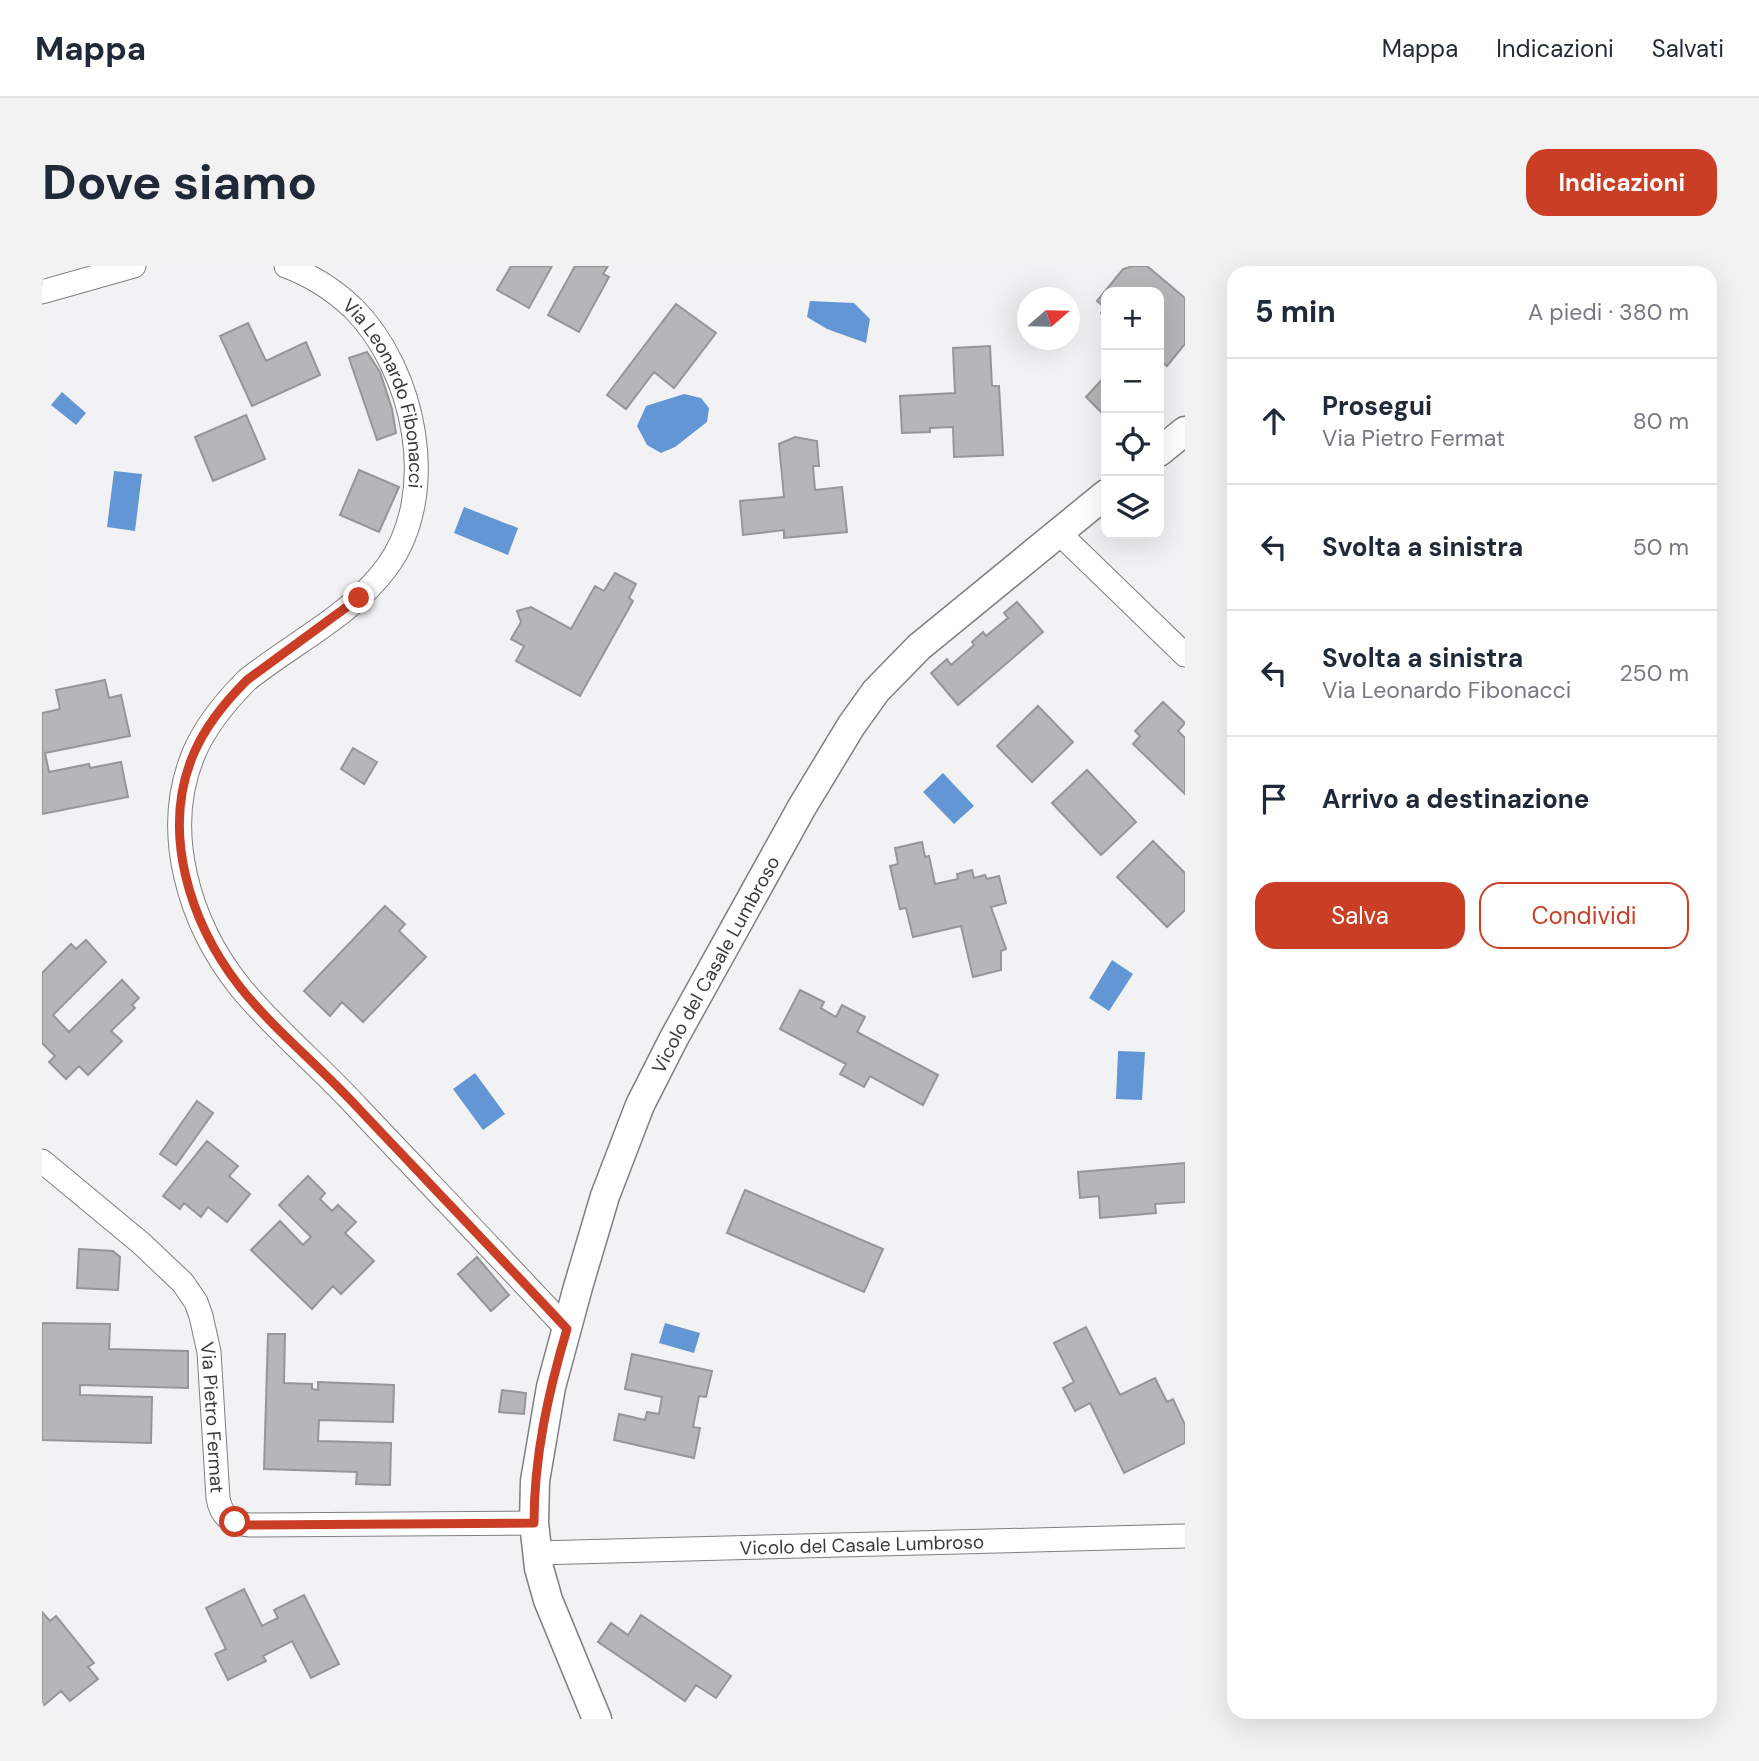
<!DOCTYPE html>
<html lang="it">
<head>
<meta charset="utf-8">
<style>
  :root { --surface:#fff; --page:#f2f2f3; --text:#1f2937; --muted:#747a83; --line:#e0e1e3; --accent:#c93e25 }
  body { margin:0; font-family:"DM Sans",sans-serif; background:var(--page); color:var(--text) }
  .controls { position:absolute; right:21px; top:21px; display:grid; overflow:hidden; border-radius:14px; box-shadow:0 7px 28px #0002 }
  .controls button { width:63px; height:63px; display:grid; place-items:center; padding:0; border:0; border-bottom:2px solid var(--line); background:var(--surface); color:var(--text); font:35px sans-serif }
  .compass { position:absolute; left:975px; top:21px; width:63px; height:63px; border-radius:50%; background:var(--surface); box-shadow:0 7px 28px #0002; rotate:70deg }
  .stop { position:absolute; width:21px; height:21px; margin:-16px; border:5px solid #c93e25; border-radius:50%; background:#fff }
  .stop.end { background:#c93e25; border-color:#fff; box-shadow:0 2px 7px #0008 }
  .list { margin:0; padding:0; list-style:none }
  h2 { display:flex; justify-content:space-between; align-items:center; height:91px; margin:0; padding:0 28px; font-size:30px }
  h2 small { font-size:23px; font-weight:400; color:var(--muted) }
  .list li { display:grid; grid-template-columns:46px 1fr auto; gap:21px; align-items:center; box-sizing:border-box; height:126px; padding:0 28px; border-top:2px solid var(--line) }
  .list b { display:block; font-size:26px; white-space:nowrap }
  .list p { margin:0; font-size:23px; white-space:nowrap; color:var(--muted) }
  .list em { font-size:23px; font-style:normal; color:var(--muted) }
  .actions { display:flex; gap:14px; padding:21px 28px }
  .actions a { flex:1; padding:16px 0; border:2px solid var(--accent); border-radius:21px; text-align:center; font-size:24px; color:var(--accent) }
  .actions .main { background:var(--accent); color:#fff }
  .icon { flex:none; width:38px; height:38px; fill:none; stroke:currentColor; stroke-width:2; stroke-linecap:round; stroke-linejoin:round }
  .map { position:relative; flex:none; width:1143px; height:1453px; overflow:hidden; border-radius:21px }
  header { display:flex; align-items:center; gap:42px; box-sizing:border-box; height:98px; padding:0 35px; background:var(--surface); border-bottom:2px solid var(--line) }
  header strong { font-size:33px }
  nav { display:flex; gap:38px; margin-inline-start:auto; font-size:24px }
  .intro { display:flex; align-items:center; justify-content:space-between; box-sizing:border-box; height:168px; padding:0 42px }
  h1 { margin:0; font-size:49px }
  .button { padding:18px 32px; border-radius:21px; background:var(--accent); color:#fff; font-size:24px; font-weight:700 }
  main { display:flex; gap:42px; padding:0 42px }
  aside { flex:1; background:var(--surface); border-radius:21px; box-shadow:0 7px 28px #0002 }
  .map>svg:first-child { display:block }
</style>
</head>
<body>
<header>
<strong>Mappa</strong>
<nav><a>Mappa</a><a>Indicazioni</a><a>Salvati</a></nav>
</header>
<div class="intro"><h1>Dove siamo</h1><a class="button">Indicazioni</a></div>
<main>
<div class="map">
<svg width="1143" height="1453" viewBox="0 0 1143 1453">
  <rect width="100%" height="100%" fill="#f2f2f4"/>
  <path fill="#6396d5" d="M768 35 812 37 828 53 824 77 785 63 765 51Z
    M20 126 44 147 34 159 9 139Z
    M642 128 659 132 667 142 665 156 633 181 619 187 605 179 595 160 604 140Z
    M72 205 100 208 93 265 65 261Z
    M422 241 476 262 466 289 412 267Z
    M901 507 932 540 912 558 881 526Z
    M1070 694 1091 708 1067 745 1047 732Z
    M1076 785 1103 786 1100 834 1074 833Z
    M433 807 463 848 441 864 411 823Z
    M623 1057 658 1067 652 1087 617 1077Z"/>
  <path fill="#b6b6b8" stroke="#969698" stroke-width="2" d="M469 0H510L487 42 455 24Z
    M533 0H566L561 8 567 11 537 66 506 49Z
    M1091 0H1105L1143 32V78L1125 100 1117 94V26H1064V51L1059 47 1063 42 1055 35 1081 3Z
    M634 38 674 67 632 122 612 106 584 143 565 129Z
    M206 57 224 95 264 76 278 109 210 140 178 70Z
    M948 80 950 120H957L961 189 912 191 911 161 888 162V166L860 167 858 130 913 127 911 82Z
    M325 86 338 106 350 143 354 167 335 174 307 92Z
    M1064 109V151L1044 131Z
    M204 149 223 193 171 215 153 171Z
    M753 171 775 175 777 200H771L773 224 800 221 805 266 742 272V264L701 269 698 235 742 231 737 178Z
    M317 204 357 221 337 266 298 249Z
    M573 307 594 318 587 332 591 335 538 430 474 395 482 380 469 373 479 356 475 345 489 341 529 363 553 320 562 325Z
    M975 336 1001 366 916 439 889 407 905 393 909 399 932 379 930 376 941 366 944 370 966 352 962 347Z
    M63 414 67 432 79 429 88 470 3 487 7 506 47 498 48 502 79 496 86 531 0 548V447L18 443 14 424Z
    M1121 436 1143 457 1136 465 1143 472V528L1091 478 1098 470 1093 465Z
    M996 440 1031 476 990 516 955 480Z
    M311 482 335 496 322 518 299 503Z
    M1045 504 1094 556 1059 589 1010 537Z
    M1111 575 1143 607V644L1125 661 1075 611Z
    M880 576 883 591 887 590 893 618 916 613 915 608 930 604 932 612 943 609 945 613 957 610 964 637 949 641 964 683 959 685V704L931 711 919 660 871 671 864 642 858 643 848 600 856 598 853 582Z
    M343 640 363 658 357 665 384 691 321 756 300 736 288 750 262 725Z
    M44 674 64 696 11 749 27 766 80 714 97 732 90 739 93 742 69 765 80 775 46 809 37 800 24 813 7 796 13 790 0 777V707L29 678 34 683Z
    M758 724 782 736 779 742 794 751 800 739 823 751 815 766 896 809 881 839 828 810 822 821 798 808 804 798 738 763Z
    M155 835 171 847 134 899 118 888Z
    M165 875 196 900 187 910 208 928 185 956 166 941 159 951 142 937 138 943 121 930Z
    M1143 897V936L1113 938 1114 947 1058 952 1057 930 1038 932 1036 906Z
    M266 910 283 927 278 933 290 945 296 939 314 956 303 967 332 995 299 1028 291 1020 270 1043 209 984 238 955 261 979 269 971 237 939Z
    M703 924 841 983 822 1026 685 967Z
    M37 983 71 985 78 991 76 1024 35 1022Z
    M435 991 467 1029 449 1045 416 1008Z
    M0 1057 68 1058 67 1083 146 1085V1122L38 1119V1129L110 1131 109 1177 0 1174Z
    M1044 1061 1078 1129 1113 1112 1125 1136 1131 1133 1143 1159V1177L1082 1207 1048 1137 1033 1145 1021 1122 1032 1116 1012 1077Z
    M226 1068H243L242 1117 270 1118V1123L276 1124V1116L352 1119 351 1156 277 1154 276 1175 349 1177 348 1219 314 1218 315 1206 222 1203Z
    M590 1088 670 1105 664 1131 657 1130 651 1161 658 1162 652 1192 572 1174 577 1148 603 1154 605 1146 617 1148 620 1131 583 1123Z
    M460 1124 484 1127 482 1148 457 1146Z
    M202 1323 220 1360 236 1352 232 1344 262 1329 297 1398 269 1412 250 1375 221 1390 224 1395 186 1414 173 1388 184 1383 164 1342Z
    M0 1346 8 1355 14 1350 52 1397 46 1401 56 1413 28 1435 19 1425 0 1441Z
    M599 1349 689 1410 674 1432 654 1419 643 1435 556 1376 569 1357 586 1369Z"/>
  <g fill="none" stroke-linecap="round" stroke-linejoin="round">
    <defs>
      <g id="minor">
        <path id="s1" d="M244 0C268 9 292 24 311 42 373 104 399 227 345 301 309 350 251 377 205 414 184 435 164 459 152 487 119 565 147 657 198 721 234 765 279 801 317 843 386 916 456 989 525 1063"/>
        <path d="M0 26 92 0"/>
        <path d="M1016 266 1143 389"/>
        <path id="s2" d="M0 895 100 978 141 1017 154 1036 159 1050 167 1086 176 1232C179 1250 190 1258 208 1259L492 1257"/>
        <path id="s3" d="M494 1287 1143 1270"/>
      </g>
      <g id="tertiary">
        <path d="M1117 186 1143 165"/>
        <path id="s4" d="M555 1453 506 1334 497 1302 492 1257 493 1215 509 1121 536 1021 563 930 598 839 632 772 760 541 809 460 834 425 877 381 1064 228"/>
      </g>
    </defs>
    <use href="#minor" stroke="#7f7f81" stroke-width="25"/>
    <use href="#tertiary" stroke="#7f7f81" stroke-width="31"/>
    <use href="#minor" stroke="#fff" stroke-width="23"/>
    <use href="#tertiary" stroke="#fff" stroke-width="28"/>
  </g>
  <g fill="none" stroke-linecap="round" stroke-linejoin="round">
    <path stroke="#c93e25" stroke-width="9" d="M193 1256 208 1259 492 1257C492 1191 506 1127 525 1063 456 989 386 916 317 843 279 801 233 765 198 721 148 657 118 565 152 487 164 459 184 435 205 414L317 332"/>
  </g>
  <g text-anchor="middle" dominant-baseline="central" stroke-width="6" stroke-linejoin="round" paint-order="stroke">
    <g font-size="19" fill="#3a3a3b" stroke="#fff">
      <text stroke="none"><textPath href="#s1" startOffset="173">Via Leonardo Fibonacci</textPath></text>
      <text stroke="none"><textPath href="#s4" startOffset="800">Vicolo del Casale Lumbroso</textPath></text>
      <text stroke="none"><textPath href="#s2" startOffset="327">Via Pietro Fermat</textPath></text>
      <text stroke="none"><textPath href="#s3" startOffset="326">Vicolo del Casale Lumbroso</textPath></text>
    </g>
  </g>
</svg>
<div class="controls">
<button>+</button>
<button>−</button>
<button><svg class="icon" aria-label="locate" viewBox="0 0 24 24"><circle cx="12" cy="12" r="6"/><path d="M12 2v4M12 18v4M2 12h4M18 12h4"/></svg></button>
<button><svg class="icon" aria-label="layers" viewBox="0 0 24 24"><path d="M12 4l9 5-9 5-9-5zM3 14l9 5 9-5"/></svg></button>
</div>
<svg class="compass" viewBox="-18 -18 36 36"><path d="M0-13l5 13h-10z" fill="#e53935"/><path d="M0 13l5-13h-10z" fill="#747a83"/></svg>
<div class="stop" style="left:193px;top:1256px"></div>
<div class="stop end" style="left:317px;top:332px"></div>
</div>
<aside>
<h2>5 min<small>A piedi · 380 m</small></h2>
<ul class="list">
<li><svg class="icon" aria-label="ahead" viewBox="0 0 24 24"><path d="M12 20V5M6 11l6-6 6 6"/></svg><div><b>Prosegui</b><p>Via Pietro Fermat</p></div><em>80 m</em></li>
<li><svg class="icon" aria-label="left" viewBox="0 0 24 24"><path d="M17 20v-9H6M10 6l-5 5 5 5"/></svg><div><b>Svolta a sinistra</b></div><em>50 m</em></li>
<li><svg class="icon" aria-label="left" viewBox="0 0 24 24"><path d="M17 20v-9H6M10 6l-5 5 5 5"/></svg><div><b>Svolta a sinistra</b><p>Via Leonardo Fibonacci</p></div><em>250 m</em></li>
<li><svg class="icon" aria-label="arrive" viewBox="0 0 24 24"><path d="M6 21V4h12l-3 4 3 4H6"/></svg><div><b>Arrivo a destinazione</b></div></li>
</ul>
<div class="actions"><a class="main">Salva</a><a>Condividi</a></div>
</aside>
</main>
</body>
</html>
